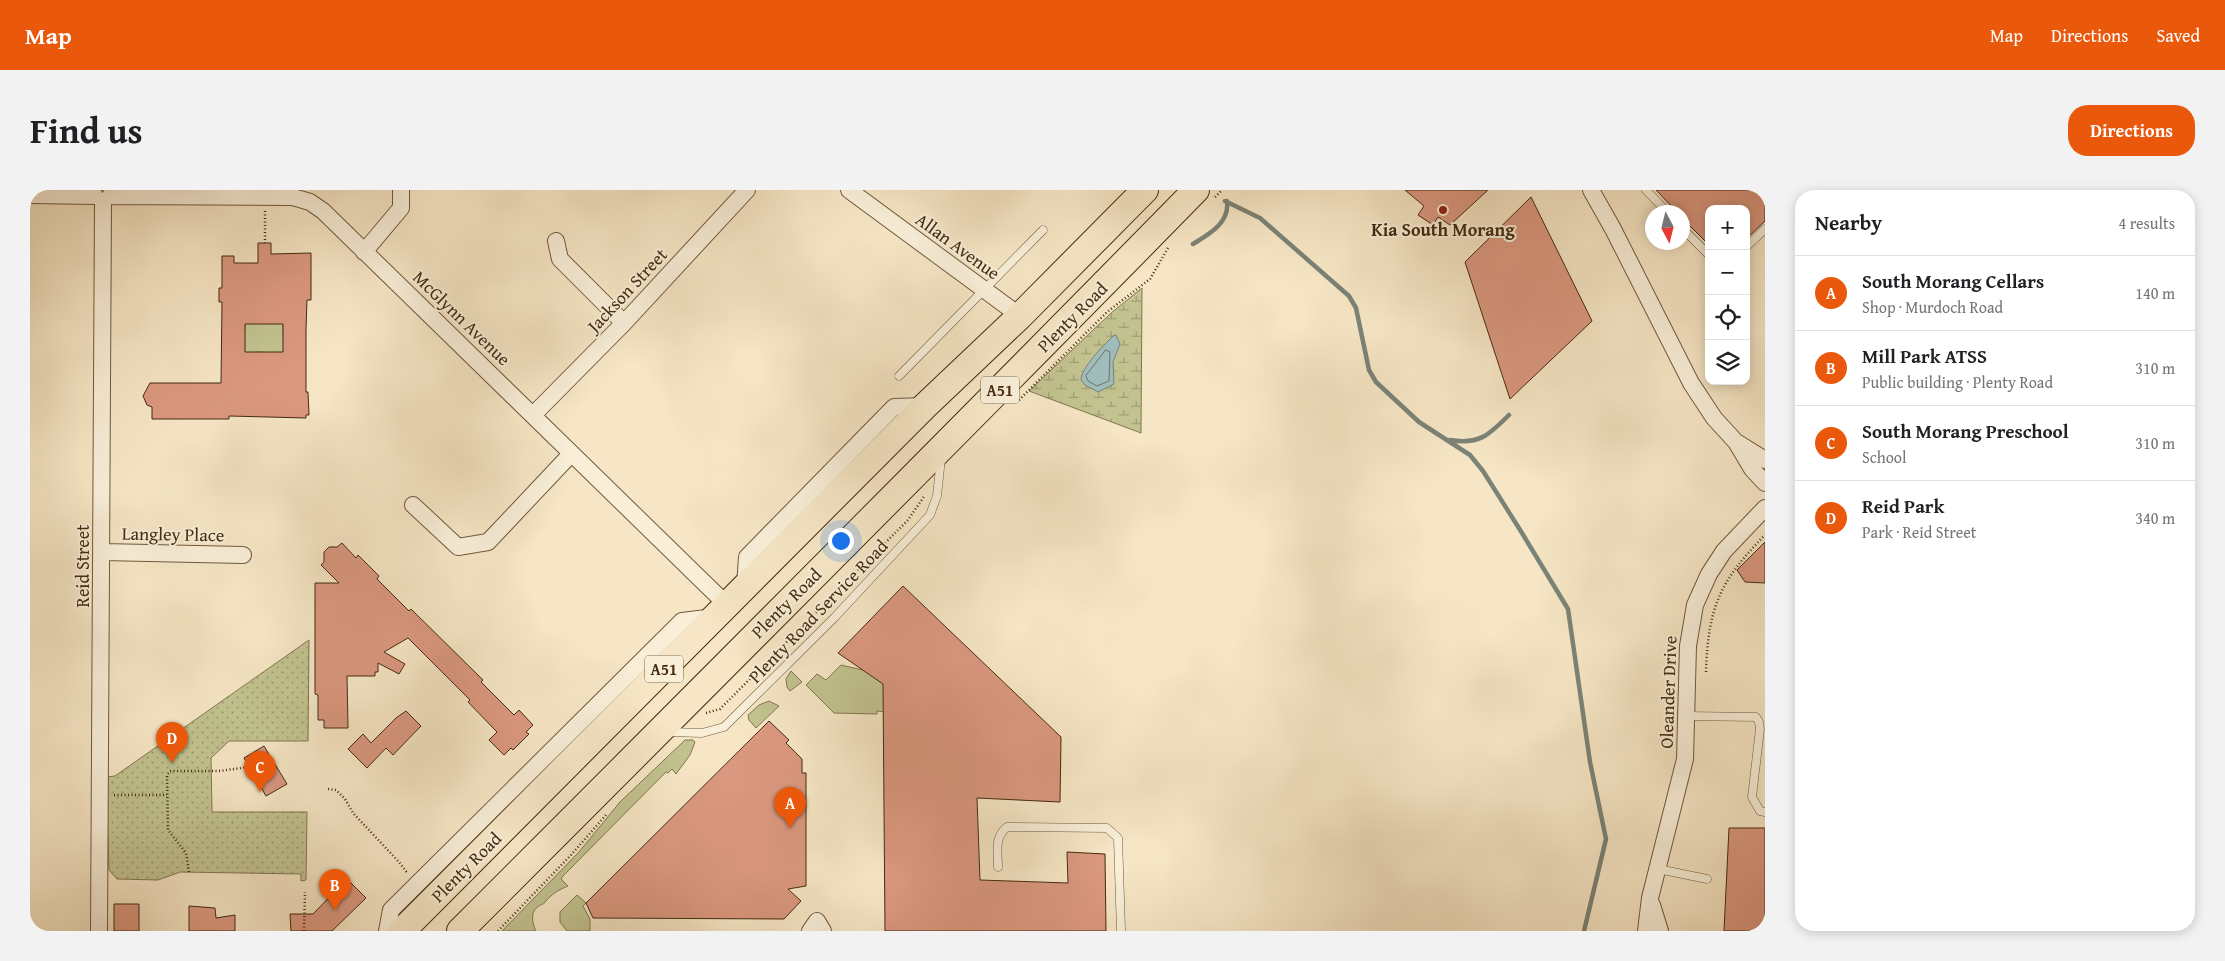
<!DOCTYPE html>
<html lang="en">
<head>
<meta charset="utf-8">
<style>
  :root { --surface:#fff; --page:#f2f2f2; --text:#202124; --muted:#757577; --line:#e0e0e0; --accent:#ea580c }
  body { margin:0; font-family:"Gentium Book Plus",serif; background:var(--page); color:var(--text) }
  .controls { position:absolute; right:15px; top:15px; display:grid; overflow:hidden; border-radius:10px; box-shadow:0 2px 12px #0003 }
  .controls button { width:45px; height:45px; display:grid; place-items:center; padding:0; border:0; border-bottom:1px solid var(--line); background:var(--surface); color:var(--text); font:25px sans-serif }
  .compass { position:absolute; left:1615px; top:15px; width:45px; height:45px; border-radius:50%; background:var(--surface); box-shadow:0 2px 12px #0003; rotate:173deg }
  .you { position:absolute; left:810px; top:350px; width:18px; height:18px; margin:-12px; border:4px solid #fff; border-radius:50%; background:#1a73e8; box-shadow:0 0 0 8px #1a73e833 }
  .badge { display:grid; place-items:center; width:32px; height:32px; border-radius:50%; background:var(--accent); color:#fff; font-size:16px; font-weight:700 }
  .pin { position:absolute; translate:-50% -41px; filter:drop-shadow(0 1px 2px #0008) }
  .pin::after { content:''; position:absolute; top:26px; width:18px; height:15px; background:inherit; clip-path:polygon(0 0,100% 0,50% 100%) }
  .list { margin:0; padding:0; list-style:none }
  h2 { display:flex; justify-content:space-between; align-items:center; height:65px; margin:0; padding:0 20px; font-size:21px }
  h2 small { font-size:16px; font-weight:400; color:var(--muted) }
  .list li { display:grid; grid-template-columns:32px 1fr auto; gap:15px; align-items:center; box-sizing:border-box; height:75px; padding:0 20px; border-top:1px solid var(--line) }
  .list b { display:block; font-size:19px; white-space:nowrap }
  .list p { margin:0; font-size:16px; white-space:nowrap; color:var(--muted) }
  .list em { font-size:16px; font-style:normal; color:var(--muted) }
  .icon { flex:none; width:28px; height:28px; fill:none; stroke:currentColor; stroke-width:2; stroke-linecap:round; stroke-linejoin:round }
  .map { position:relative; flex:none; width:1735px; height:741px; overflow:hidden; border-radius:20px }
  header { display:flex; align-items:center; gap:30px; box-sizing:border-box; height:70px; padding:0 25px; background:var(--accent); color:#fff }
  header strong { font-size:24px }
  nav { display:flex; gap:28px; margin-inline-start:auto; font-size:18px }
  .intro { display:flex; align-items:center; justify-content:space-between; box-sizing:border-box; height:120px; padding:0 30px }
  h1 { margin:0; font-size:35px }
  .button { padding:12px 22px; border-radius:20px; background:var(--accent); color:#fff; font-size:18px; font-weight:700 }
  main { display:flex; gap:30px; padding:0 30px }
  aside { flex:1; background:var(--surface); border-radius:20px; box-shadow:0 2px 12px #0003 }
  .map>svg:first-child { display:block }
</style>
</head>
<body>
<header>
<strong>Map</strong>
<nav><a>Map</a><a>Directions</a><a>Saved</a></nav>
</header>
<div class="intro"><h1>Find us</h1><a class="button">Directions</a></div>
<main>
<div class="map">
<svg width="1735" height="741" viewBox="0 0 1735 741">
  <defs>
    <pattern id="wetland-marsh" width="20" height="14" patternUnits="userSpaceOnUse" patternTransform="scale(1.25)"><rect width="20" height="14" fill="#c2c390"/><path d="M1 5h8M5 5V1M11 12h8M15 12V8" fill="none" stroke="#9f9f74"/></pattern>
    <pattern id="park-dots" width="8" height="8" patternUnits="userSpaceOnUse" patternTransform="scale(1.25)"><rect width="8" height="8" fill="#c2c390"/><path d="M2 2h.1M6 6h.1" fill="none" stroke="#9f9f74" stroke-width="1.8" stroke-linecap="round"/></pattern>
  </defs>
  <rect width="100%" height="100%" fill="#f6e6c5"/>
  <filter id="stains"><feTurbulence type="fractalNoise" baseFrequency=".004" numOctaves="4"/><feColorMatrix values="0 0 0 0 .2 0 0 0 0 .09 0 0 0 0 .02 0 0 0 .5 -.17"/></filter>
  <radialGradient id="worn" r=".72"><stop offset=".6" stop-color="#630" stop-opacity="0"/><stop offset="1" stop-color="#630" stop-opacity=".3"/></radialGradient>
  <path fill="#c2c390" stroke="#827750" d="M255 107 253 136 254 164 228 162 213 164 215 135H213Z
    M811 475 841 482 855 496V522L847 521V524L804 523 776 495 787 484 796 490Z
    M761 481 772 492 760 501 757 497 756 489Z
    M739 511 749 516 726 538 719 530 718 525 729 515Z
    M655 550H663L665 552 660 565 646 584 642 579 638 583 636 582 533 686 531 689 538 696C528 700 522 704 515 712 511 717 514 712 509 716 500 721 502 733 506 741H472L549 662 590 612Z
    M547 705 556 713 553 716 560 729V741H537L530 732V722Z"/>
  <path fill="url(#wetland-marsh)" stroke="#827750" d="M1112 98 1111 243 999 201 1081 123Z"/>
  <path fill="url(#park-dots)" stroke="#827750" d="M279 450 278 551H199L181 568 182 622H277L276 690 271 691V684L150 682 128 690 87 689 79 680 76 587 85 586Z"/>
  <path fill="#a0bdbd" stroke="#7b8377" d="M1086 145 1090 154 1083 172 1084 194 1068 202 1055 195 1051 190C1051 178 1073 156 1083 146Z"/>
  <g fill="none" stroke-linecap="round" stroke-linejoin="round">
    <path stroke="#727466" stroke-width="1" d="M1076 160 1080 162 1079 191 1067 196 1058 191 1056 186Z"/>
    <path stroke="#7b8377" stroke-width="4.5" d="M1195 11 1230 28 1319 106 1326 118 1339 180 1346 192 1389 232 1440 265 1453 281 1492 343 1538 419 1560 572 1576 649 1554 741
      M1163 54C1179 44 1200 33 1197 11
      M1420 250C1449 255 1459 245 1479 225"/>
  </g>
  <path fill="#db9880" stroke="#432b0f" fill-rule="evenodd" d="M1375 0H1458L1420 35 1408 27 1403 35 1388 25 1394 16Z
    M1626 0H1735V31L1716 49V19H1679V55L1652 28V22H1647Z
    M1501 7 1562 131 1480 209 1435 72Z
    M228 53H241V64L281 63V110H277L276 139V202H278L279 225H276V228L199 226V229H122V217L117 215 113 206 120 193H191L192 112H189V98H192V66H204V73H228ZM215 134H253V162H215Z
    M1735 352V393L1715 392 1707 380Z
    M312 353 326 368 328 365 349 386 347 389 379 421 381 419 453 490 451 492 484 525 489 520 503 535 496 542 499 544 483 560 481 558 474 565 459 550 467 542 438 512 440 510 378 448 354 462 375 474 369 484 348 473V482H345V486H317L318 538H294V530H288V505L285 504V393H309L291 375 294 372V362L299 357H307Z
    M873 396 1031 547 1030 612 947 608 950 690 1038 693 1037 662 1075 664 1076 741H855L853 494 808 463Z
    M376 521 391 536 363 565 356 558 337 578 318 559 333 544 341 553 366 528Z
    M739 531 759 550 756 553 772 569V583H776V696L758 699 771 711 754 729 563 728 556 713Z
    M234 556 257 594 236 606 214 568Z
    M1699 638H1735V741H1694Z
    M317 689 336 708 302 741H261L260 724H283Z
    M84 714H109V741H84Z
    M159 716 185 718 186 728 205 725V741H159Z"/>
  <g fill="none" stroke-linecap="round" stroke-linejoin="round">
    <defs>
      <path id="service" d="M1616 0 1637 22
        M1652 38 1679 65
        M1716 57 1735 39
        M869 186 1013 40
        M1657 526 1726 527 1729 532 1730 539 1722 607 1730 621 1735 622
        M638 542 672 543 694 537 804 428 900 325 907 306 911 268
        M968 677C968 662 964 647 977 637L1077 638 1088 648 1091 741
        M1628 679 1677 689"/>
      <path id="minor" d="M819 0 990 126
        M1561 0 1583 39 1661 193 1684 228 1706 252 1722 279 1735 293
        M0 5 65 6
        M80 6 263 7 280 12 293 21 697 415
        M526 51 530 69 594 133
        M334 62 371 18V0
        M504 224 594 133 717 0
        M1708 253 1735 270
        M383 315 428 357 458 352 541 264
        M72 362 213 365
        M715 396 717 367 864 217 895 216
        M1622 715 1630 741
        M69 741 73 11
        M357 741 361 720 652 431 685 427
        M780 741 787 731 793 741
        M1616 741 1620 708 1655 569 1658 456 1665 415 1679 384 1694 361 1735 318"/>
      <path id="trunk" d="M372 741 895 216 990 126 1115 0
        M430 741C676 495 922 249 1166 0"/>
    </defs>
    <use href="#service" stroke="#705a3c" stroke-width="9"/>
    <use href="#minor" stroke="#705a3c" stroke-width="18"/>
    <use href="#trunk" stroke="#432b0f" stroke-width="28"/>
    <path stroke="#432b0f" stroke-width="2.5" stroke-dasharray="1 2.5" stroke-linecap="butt" d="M1185 7 1192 0
      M235 21V53
      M989 210 1077 122 1120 89 1138 58
      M1676 482C1678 417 1690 391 1735 345
      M676 523 690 519 878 330 895 305
      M298 599 306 600 315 609 323 623 369 672 378 684
      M84 605H137
      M159 682 156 663 138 640 137 585 140 581H189L219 577
      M274 741 275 702
      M468 741 541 665 576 625"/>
    <use href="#service" stroke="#f9efd9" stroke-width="8"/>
    <use href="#minor" stroke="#f9efd9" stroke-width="16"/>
    <use href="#trunk" stroke="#f6e6c5" stroke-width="26"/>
  </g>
  <circle fill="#8f2418" stroke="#f9efd9" stroke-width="2" cx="1413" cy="20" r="5"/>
  <g text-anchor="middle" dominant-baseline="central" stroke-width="4" stroke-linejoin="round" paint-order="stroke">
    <g fill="#f9efd9" stroke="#7a664c" stroke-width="1">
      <rect x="951" y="186.5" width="38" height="27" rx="4"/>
      <rect x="615" y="465.5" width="38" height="27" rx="4"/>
    </g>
    <g font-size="16" font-weight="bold" fill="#432b0f">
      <text x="970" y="200">A51</text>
      <text x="634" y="479">A51</text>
    </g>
    <g font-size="18" font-weight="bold" fill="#432b0f" stroke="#f9efd9">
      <text x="1413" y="39">Kia South Morang</text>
    </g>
    <g font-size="18" fill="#432b0f" stroke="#f9efd9">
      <text transform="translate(928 56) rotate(36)">Allan Avenue</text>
      <text transform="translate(597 100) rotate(-47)">Jackson Street</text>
      <text transform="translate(1042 127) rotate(-45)">Plenty Road</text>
      <text transform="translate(432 128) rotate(44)">McGlynn Avenue</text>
      <text transform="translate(143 344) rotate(1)">Langley Place</text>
      <text transform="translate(52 376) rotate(-90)">Reid Street</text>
      <text transform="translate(756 413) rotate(-45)">Plenty Road</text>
      <text transform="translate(788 421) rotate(-46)">Plenty Road Service Road</text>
      <text transform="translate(1638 502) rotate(-88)">Oleander Drive</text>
      <text transform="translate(436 677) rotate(-45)">Plenty Road</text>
    </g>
  </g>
  <rect width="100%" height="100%" filter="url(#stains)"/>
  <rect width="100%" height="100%" fill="url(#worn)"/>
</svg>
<div class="controls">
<button>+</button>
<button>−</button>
<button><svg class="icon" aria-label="locate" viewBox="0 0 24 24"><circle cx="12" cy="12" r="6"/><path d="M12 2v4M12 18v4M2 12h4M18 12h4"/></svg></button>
<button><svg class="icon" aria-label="layers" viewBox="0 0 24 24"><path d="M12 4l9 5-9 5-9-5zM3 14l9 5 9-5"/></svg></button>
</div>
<svg class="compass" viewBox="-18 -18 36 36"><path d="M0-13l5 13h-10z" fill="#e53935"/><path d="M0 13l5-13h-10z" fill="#757577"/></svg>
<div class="you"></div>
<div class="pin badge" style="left:760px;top:638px">A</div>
<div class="pin badge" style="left:305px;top:720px">B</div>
<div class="pin badge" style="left:230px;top:602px">C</div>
<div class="pin badge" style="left:142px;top:573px">D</div>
</div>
<aside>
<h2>Nearby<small>4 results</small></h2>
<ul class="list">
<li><span class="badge">A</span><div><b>South Morang Cellars</b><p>Shop · Murdoch Road</p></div><em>140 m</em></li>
<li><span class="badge">B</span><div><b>Mill Park ATSS</b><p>Public building · Plenty Road</p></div><em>310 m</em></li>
<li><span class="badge">C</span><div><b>South Morang Preschool</b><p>School</p></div><em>310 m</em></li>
<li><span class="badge">D</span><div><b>Reid Park</b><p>Park · Reid Street</p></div><em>340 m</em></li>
</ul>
</aside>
</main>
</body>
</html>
